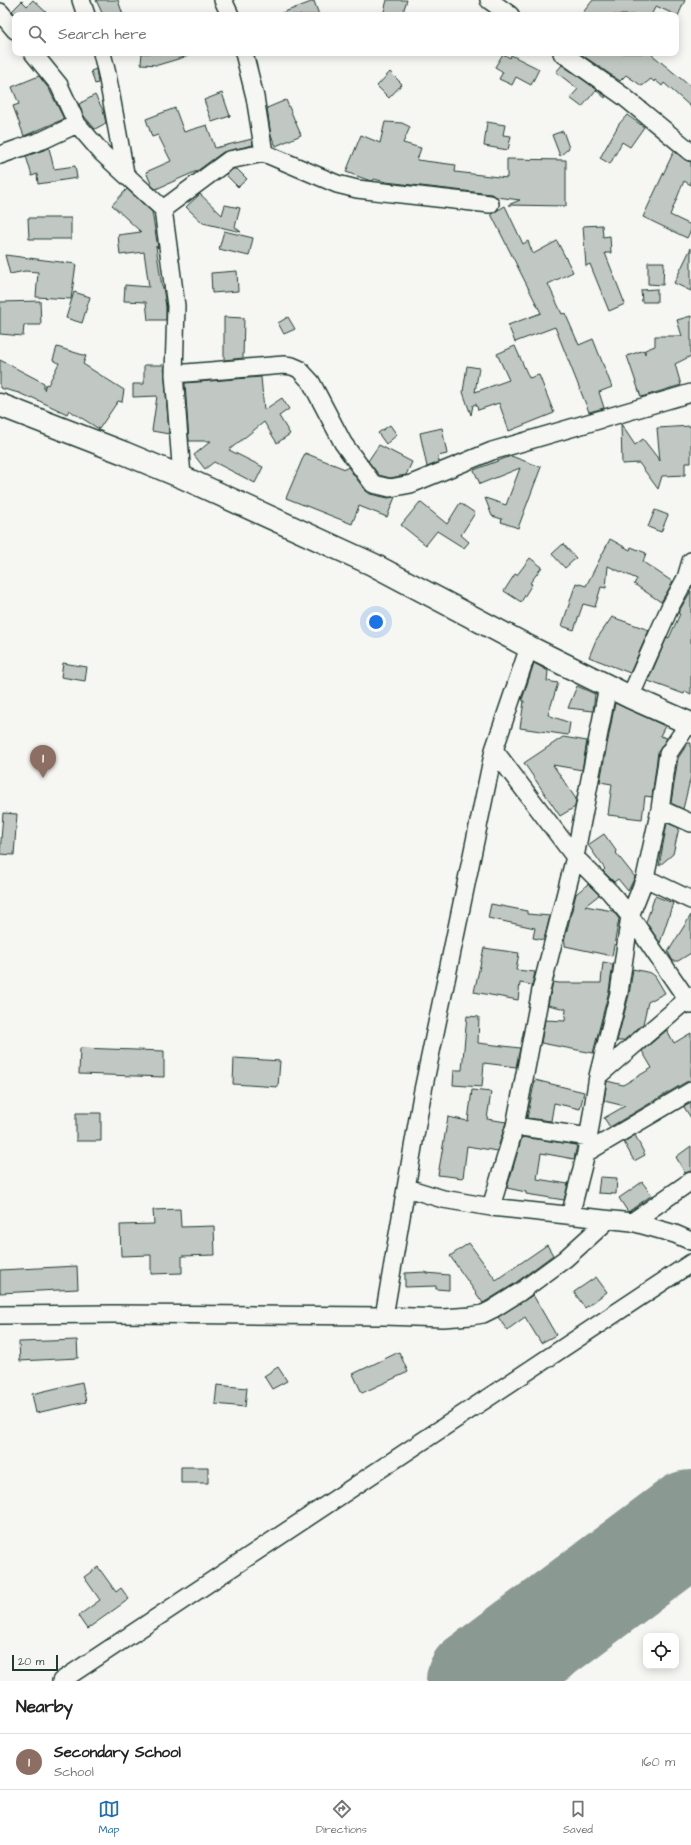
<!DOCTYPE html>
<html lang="en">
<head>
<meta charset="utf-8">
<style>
  :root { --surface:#fff; --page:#f6f6f6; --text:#222; --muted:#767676; --line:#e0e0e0; --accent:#1f6fb2 }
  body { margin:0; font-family:"Architects Daughter",sans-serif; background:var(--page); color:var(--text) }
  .controls { position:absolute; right:12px; bottom:12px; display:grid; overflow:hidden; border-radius:8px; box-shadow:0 2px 10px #0003 }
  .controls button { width:36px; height:36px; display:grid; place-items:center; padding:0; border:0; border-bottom:1px solid var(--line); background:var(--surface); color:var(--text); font:20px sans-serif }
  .scale { position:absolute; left:12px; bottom:10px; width:46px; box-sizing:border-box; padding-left:4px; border:2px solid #1f3d34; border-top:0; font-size:11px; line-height:14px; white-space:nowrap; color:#1f3d34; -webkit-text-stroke:3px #f6f6f2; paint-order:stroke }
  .you { position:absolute; left:376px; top:622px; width:14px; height:14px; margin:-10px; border:3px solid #fff; border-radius:50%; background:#1a73e8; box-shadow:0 0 0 6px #1a73e833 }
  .badge { display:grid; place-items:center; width:26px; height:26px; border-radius:50%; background:var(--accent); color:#fff; font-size:13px; font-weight:700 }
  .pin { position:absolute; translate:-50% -33px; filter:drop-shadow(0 1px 2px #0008) }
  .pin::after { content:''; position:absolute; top:21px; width:14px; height:12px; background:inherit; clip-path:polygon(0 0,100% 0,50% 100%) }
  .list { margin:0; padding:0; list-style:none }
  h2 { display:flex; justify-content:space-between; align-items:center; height:52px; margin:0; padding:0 16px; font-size:17px }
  h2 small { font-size:13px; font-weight:400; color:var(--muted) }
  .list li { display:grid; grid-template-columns:26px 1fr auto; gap:12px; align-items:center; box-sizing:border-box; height:56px; padding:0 16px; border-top:1px solid var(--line) }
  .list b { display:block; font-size:15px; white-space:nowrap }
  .list p { margin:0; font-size:13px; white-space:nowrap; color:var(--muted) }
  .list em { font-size:13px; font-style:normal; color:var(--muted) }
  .icon { flex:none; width:22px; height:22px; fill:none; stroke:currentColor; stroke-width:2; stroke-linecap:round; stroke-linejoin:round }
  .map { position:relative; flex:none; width:691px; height:1681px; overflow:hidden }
  .search { position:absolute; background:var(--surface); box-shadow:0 2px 10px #0003; left:12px; right:12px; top:12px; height:44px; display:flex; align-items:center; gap:10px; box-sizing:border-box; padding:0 14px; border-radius:8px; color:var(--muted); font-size:15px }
  .sheet { height:108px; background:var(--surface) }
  nav { display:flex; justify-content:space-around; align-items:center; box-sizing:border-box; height:56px; border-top:1px solid var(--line); background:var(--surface); font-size:11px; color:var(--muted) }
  nav a { display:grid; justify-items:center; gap:2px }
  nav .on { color:var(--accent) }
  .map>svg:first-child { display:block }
</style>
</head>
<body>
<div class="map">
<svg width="691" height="1681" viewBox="0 0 691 1681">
  <rect width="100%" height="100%" fill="#f6f6f2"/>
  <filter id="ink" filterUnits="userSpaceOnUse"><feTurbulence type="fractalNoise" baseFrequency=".025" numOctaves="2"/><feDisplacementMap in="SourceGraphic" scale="8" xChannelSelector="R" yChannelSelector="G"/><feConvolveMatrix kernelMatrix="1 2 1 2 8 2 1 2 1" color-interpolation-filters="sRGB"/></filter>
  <g filter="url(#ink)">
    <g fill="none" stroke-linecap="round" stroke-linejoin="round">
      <path stroke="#8a9a93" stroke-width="104" d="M478 1681 691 1522"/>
    </g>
    <path fill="#c1c8c3" stroke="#1f3d34" d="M33 0 49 15H16L12 11 22 1 27 6Z
      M96 0H118L123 15H103Z
      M387 0H407L402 15H383Z
      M593 0H685L678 16 656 6 651 15H581Z
      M314 1 319 15H279V14Z
      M142 53H188V56L158 65 141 64Z
      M579 53H650L691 87V107L664 83 662 86 655 80 654 82 651 79 642 86 626 75 620 81Z
      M503 54 510 58 511 55 539 69 531 85 516 77 512 85 499 79 503 72 495 67Z
      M562 65 606 96 605 98 596 90 582 107 570 98 578 89 556 72Z
      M96 69 98 83 95 84 91 71Z
      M390 72 402 84 389 98 377 86Z
      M39 76 49 89 64 119 24 136 13 106 19 104 12 87Z
      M222 93 230 116 212 122 204 100Z
      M95 95 103 110 106 123 95 129 84 116 79 104Z
      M286 100 301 135 276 146 271 136 267 108Z
      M175 108 184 132 207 125 215 148 252 139 253 145 223 152 197 171 156 189 152 186 146 172 171 161 158 135 152 137 146 119Z
      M627 115 644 127 630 147 622 142 610 164 600 158 619 124Z
      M385 122 402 123 410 127 403 143 421 148 417 160 456 165 455 172 507 178V159L566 160V206L508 205 520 200 497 197 491 194 386 182 374 179 373 181 368 180 346 172 361 135 380 143Z
      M487 122 505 125 503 135 511 136 508 150 484 146Z
      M563 131 569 148 560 156 552 135Z
      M49 148 54 169 75 166 77 178 38 184 37 174 32 176 26 156Z
      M674 151 685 160 691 162V185L684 181 670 215 691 225V230L687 238 643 217Z
      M233 169H237L247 179 238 187 226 175Z
      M127 189 152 212 158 248 156 246 162 287H163L166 307V320H148L146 302 124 301 125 285 149 287 144 252 120 255 118 235 141 232 112 205Z
      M200 194 222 215 225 205 240 208 235 227 241 232 203 223 186 207Z
      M505 206 523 244 528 241 533 254 557 241 573 272 548 284 562 314 565 313 579 345 593 339 612 387 599 392 604 408 589 412 555 327 515 342 508 325 541 313 491 214Z
      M28 218H71V239H29Z
      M602 225 603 237 610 236 611 253H605L625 304 609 311 590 264 586 266 583 226Z
      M224 231 253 238 249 256 219 249Z
      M691 248V291L674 283Z
      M5 255 76 264 71 299 36 297 38 272 25 271 10 274Z
      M648 262H664L663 285 648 284Z
      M237 271 238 291 212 293 211 273Z
      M657 289V302H642L641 290Z
      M74 292 90 297 82 323 66 318Z
      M40 301 41 325H24L23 336 0 334V302Z
      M691 316V356L675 364 681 385 641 397 627 356 644 350 645 354V350L655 346V336H682L677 320Z
      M224 317 244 318 243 358 224 360Z
      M288 317 295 329 284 334 278 323Z
      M515 346 529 378 539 375 554 413 509 431 499 403 478 410 476 404 473 405 471 415 463 392 467 366 479 368 475 392 509 380 497 354Z
      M57 347 86 356 83 364 124 390 122 402 118 401 99 429 69 410 67 414 31 397 30 398 19 393 0 388V360L44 383V390L46 384 48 385 59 363 53 360Z
      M144 365H164L169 434 152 431 157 396 133 397V384H144Z
      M261 377 264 410 282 398 289 409 279 416 290 434 277 443 264 422 229 450 263 467 255 483 214 462 205 469 194 455 211 441H189L185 383Z
      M621 424 635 445 643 439 660 461 657 428 691 426V463H685V475L662 476 658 489 639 463 622 464Z
      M390 425 397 435 386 444 378 433Z
      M442 428 447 454 438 456 439 462 427 467 420 433Z
      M379 445 412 462 406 475 390 478 379 475 368 461Z
      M305 453 345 469 348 467 365 490 370 494 388 498 395 497 387 517 359 506 352 524 286 498Z
      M511 456 541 467 518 528 501 522 502 519 492 516 485 498 506 505 520 468 480 484 474 470Z
      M420 502 447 524 460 503 475 513 461 535 469 542 464 548 437 531 426 545 401 525Z
      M655 510 668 515 661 532 648 527Z
      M610 539 630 550 631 547 646 553 643 562 673 582 661 602 634 584 637 579 608 566 606 588 601 587 595 607 583 604 574 630 562 626 576 583 586 586Z
      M563 544 576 558 565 568 552 554Z
      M530 558 542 567 530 583 532 584 521 602 504 591 515 574 517 575Z
      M691 591V694L685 691 684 694 648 681 667 637 669 638 680 614 678 613 679 611Z
      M612 617 649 630 630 673 589 657 596 640Z
      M63 663 87 667 85 681 61 677Z
      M534 663 548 671 547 681 558 683 548 715 570 723 568 735 520 728 524 701 522 700Z
      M577 686 595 694 593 711 568 708Z
      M615 703 665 726 660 736 667 738 658 752 652 797 645 796 642 819 608 815 612 784 600 782Z
      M563 737 587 741 582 770 553 765 576 799 575 807 560 816 524 763Z
      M688 743H691V776L683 809 671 803 678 758Z
      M3 813 17 814 14 855 0 854Z
      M667 823 679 828 673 854 659 866Z
      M604 834 617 852 616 853 635 877 628 891 618 879 614 882 603 871 605 869 588 845Z
      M588 884 599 895 585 906 613 911 619 919 612 956 565 946V942H564L576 894Z
      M655 896 673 903 660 943 646 922Z
      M491 904 527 911V914L550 916 544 940 533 938 535 928 488 918Z
      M691 915V953L678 961H673L668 952Z
      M484 948 519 953 516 970 535 972 532 985 520 983 518 1000 474 992Z
      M603 962 613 964 609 991 593 1053 541 1043 545 1020 565 1021 566 1009 548 1005 553 982 559 983H601Z
      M633 969 651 973 655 976 665 993 648 1002 643 1024 623 1041H617L629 995Z
      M467 1016 479 1017 478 1043 520 1048 516 1067 484 1063 482 1087 453 1085 454 1070H462Z
      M667 1030 674 1043 691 1033V1081L686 1082 610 1127 604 1118 625 1106 604 1101 607 1081 623 1085 652 1068 642 1051Z
      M80 1048 164 1051V1077L79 1074Z
      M234 1058 280 1061 278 1087 233 1084Z
      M535 1080 584 1092 580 1109 554 1103 551 1121 527 1118Z
      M472 1090 491 1092 487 1119 506 1122 497 1151 467 1146 463 1178 438 1175 448 1117 468 1121Z
      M691 1103V1118L684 1107Z
      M76 1113H101V1141H76Z
      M635 1135 645 1155 634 1161 624 1142Z
      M522 1137 577 1145 574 1159 541 1153 537 1179 568 1184 564 1200 526 1194V1192L507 1188Z
      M691 1146V1171L685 1173 676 1157Z
      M600 1177 617 1178 616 1194 598 1193Z
      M642 1182 652 1195 628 1212 619 1198Z
      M180 1209 181 1227 214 1226 215 1255 182 1256V1273L151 1274V1255L121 1256 120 1225 154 1224 153 1210Z
      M469 1243 496 1280 547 1245 553 1255 514 1284 483 1303 450 1256Z
      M77 1266 78 1289 0 1293V1270Z
      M426 1272V1273L449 1275V1290L436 1289V1286L405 1287V1273Z
      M596 1277 607 1292 585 1308 574 1292Z
      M533 1295 556 1335 541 1343 525 1317 507 1330 498 1317Z
      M77 1340 78 1358 20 1361 19 1342Z
      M399 1352 408 1372 362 1393 353 1374Z
      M278 1367 287 1381 272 1389 264 1376Z
      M82 1382 86 1402 36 1413 32 1394Z
      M217 1385 247 1388 245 1407 215 1404Z
      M181 1467H208V1483H181Z
      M98 1567 116 1592 121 1588 129 1599 87 1629 78 1616 100 1600 84 1577Z"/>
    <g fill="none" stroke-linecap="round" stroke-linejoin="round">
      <defs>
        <path id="minor" d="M81 0 86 15
          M223 0 230 15
          M489 0 510 15
          M0 12 15 30
          M33 53 59 85 77 124 102 153 163 209 176 306 174 374 182 477
          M102 53 107 74 125 173
          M244 53 255 97 264 153
          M562 53 623 96 691 152
          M0 155 43 140 77 124
          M163 209 229 160 264 153 337 184 357 189 490 204
          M174 374 284 365 292 366 299 369 311 382 343 443 373 484 390 488 411 484 492 451 691 393
          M630 697 670 607 686 578 691 561
          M494 750 575 857 610 892 630 916 691 1005
          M660 809 691 823
          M645 878 691 900
          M598 1076 691 996
          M515 1126 589 1137
          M586 1153 691 1091
          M407 1188 443 1199 491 1207 632 1222 691 1181
          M491 1207 515 1126 541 990 575 857 608 686
          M570 1216 586 1153 598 1076 619 993 630 916 645 878 660 809 668 754 689 723
          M632 1222 675 1234 691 1241
          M0 1315 113 1314 384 1316 443 1318 471 1316 483 1314 493 1309 520 1292 565 1259 608 1220
          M384 1316 422 1095 494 750 529 647
          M61 1681 691 1263"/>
        <path id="major" d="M0 405 124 453 182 477 372 564 529 647 630 697 691 724"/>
      </defs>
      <use href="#minor" stroke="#1f3d34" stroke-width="20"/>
      <use href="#major" stroke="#1f3d34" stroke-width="25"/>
      <use href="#minor" stroke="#f6f6f2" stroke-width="17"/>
      <use href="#major" stroke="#f6f6f2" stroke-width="22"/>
    </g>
  </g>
</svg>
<div class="controls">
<button><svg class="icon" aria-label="locate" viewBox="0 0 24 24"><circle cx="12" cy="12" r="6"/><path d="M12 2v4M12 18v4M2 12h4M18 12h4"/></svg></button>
</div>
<div class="scale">20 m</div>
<div class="you"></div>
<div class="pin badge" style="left:43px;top:778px;background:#8d6e63">1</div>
<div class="search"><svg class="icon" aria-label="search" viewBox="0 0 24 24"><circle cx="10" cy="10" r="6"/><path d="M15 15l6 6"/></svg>Search here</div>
</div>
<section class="sheet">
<h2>Nearby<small></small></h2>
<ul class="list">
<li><span class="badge" style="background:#8d6e63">1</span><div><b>Secondary School</b><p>School</p></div><em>160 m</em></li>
</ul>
</section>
<nav>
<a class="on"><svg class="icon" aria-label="map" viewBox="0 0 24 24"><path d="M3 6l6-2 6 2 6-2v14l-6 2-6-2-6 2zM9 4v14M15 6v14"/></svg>Map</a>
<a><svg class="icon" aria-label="directions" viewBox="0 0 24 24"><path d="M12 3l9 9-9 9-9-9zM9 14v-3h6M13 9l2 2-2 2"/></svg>Directions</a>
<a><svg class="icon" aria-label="saved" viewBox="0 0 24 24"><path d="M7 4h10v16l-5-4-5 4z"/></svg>Saved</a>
</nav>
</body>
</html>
